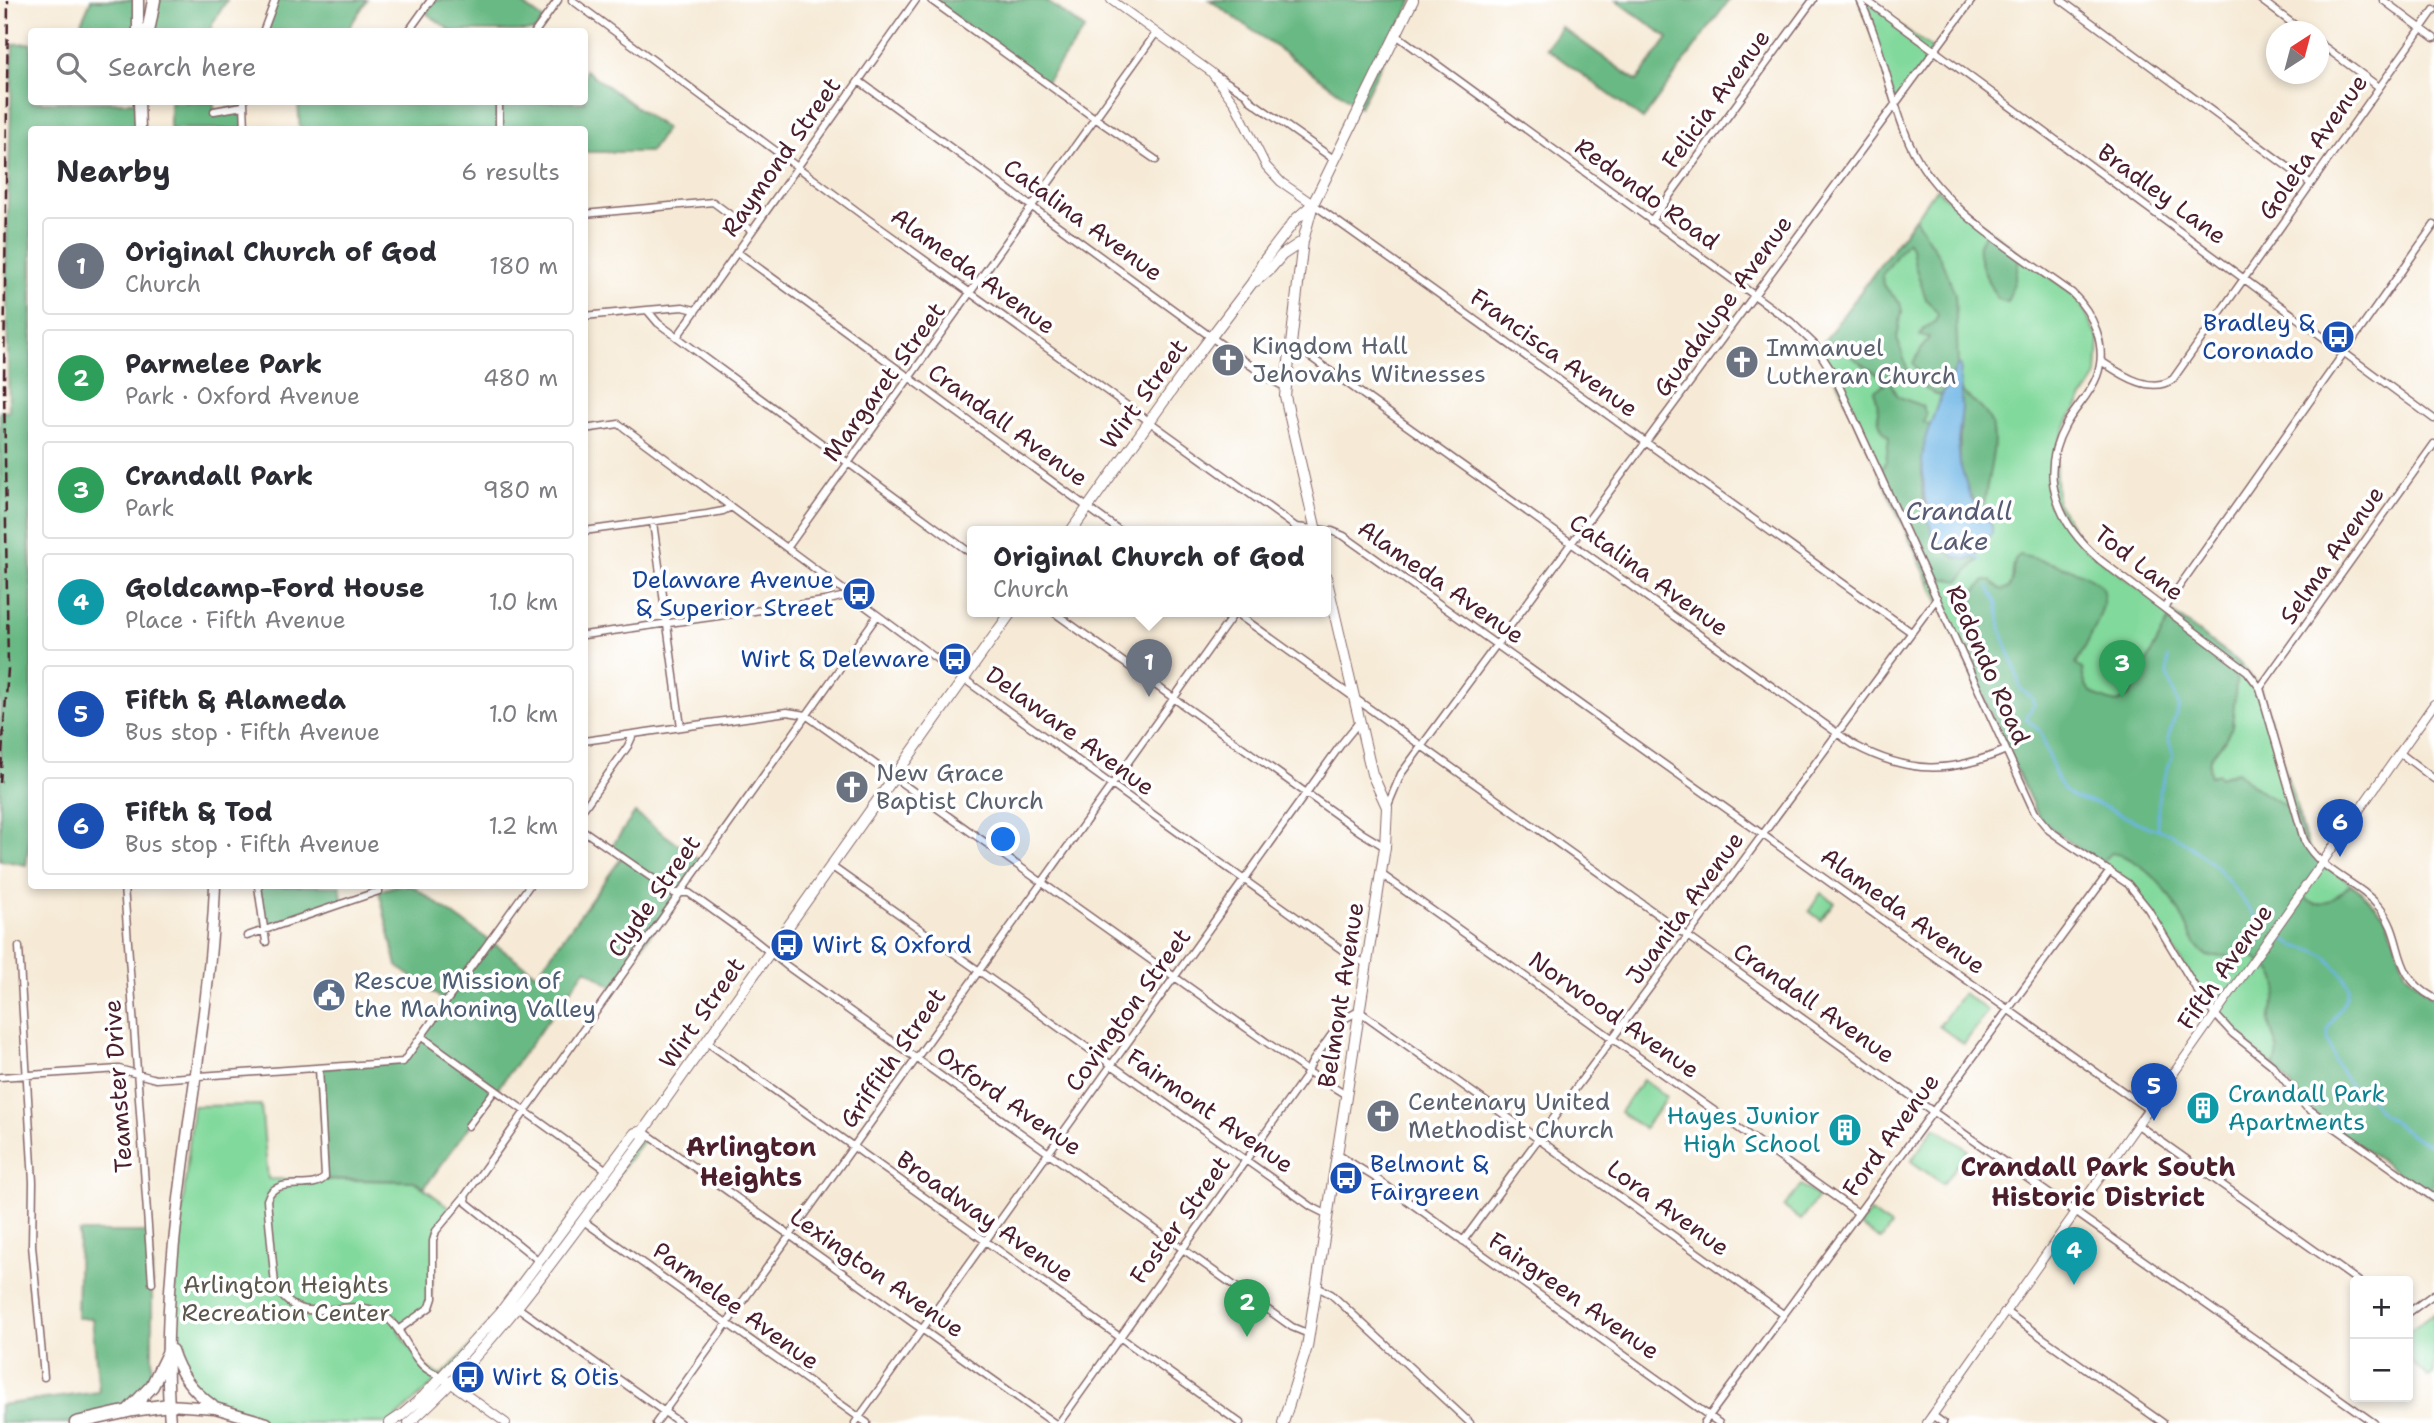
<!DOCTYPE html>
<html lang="en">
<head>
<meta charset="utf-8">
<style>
  :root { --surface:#fff; --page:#f2f2f3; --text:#2b2b33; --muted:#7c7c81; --line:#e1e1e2; --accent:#0b8043 }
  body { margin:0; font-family:"Shantell Sans",sans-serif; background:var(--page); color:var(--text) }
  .controls { position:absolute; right:21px; bottom:21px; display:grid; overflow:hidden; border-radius:7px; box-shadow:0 4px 10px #0003 }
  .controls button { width:63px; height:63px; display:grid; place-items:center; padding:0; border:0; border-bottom:2px solid var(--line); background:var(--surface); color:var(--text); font:35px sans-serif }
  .compass { position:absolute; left:2266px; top:21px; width:63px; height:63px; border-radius:50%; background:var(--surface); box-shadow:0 4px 10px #0003; rotate:36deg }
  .you { position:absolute; left:1004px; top:840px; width:24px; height:24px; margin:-18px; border:5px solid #fff; border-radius:50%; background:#1a73e8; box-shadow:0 0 0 10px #1a73e833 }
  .badge { display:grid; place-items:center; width:46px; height:46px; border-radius:50%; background:var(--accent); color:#fff; font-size:23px; font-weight:700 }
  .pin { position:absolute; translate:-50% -58px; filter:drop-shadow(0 2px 4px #0008) }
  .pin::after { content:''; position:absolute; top:37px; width:24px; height:21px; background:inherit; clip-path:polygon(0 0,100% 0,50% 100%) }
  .popup { position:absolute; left:967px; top:526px; width:364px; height:91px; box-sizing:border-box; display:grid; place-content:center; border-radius:7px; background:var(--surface); filter:drop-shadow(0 2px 5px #0005); font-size:23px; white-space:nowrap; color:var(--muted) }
  .popup b { font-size:26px; color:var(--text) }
  .popup::after { content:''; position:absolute; left:50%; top:100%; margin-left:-14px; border:14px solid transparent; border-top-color:var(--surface) }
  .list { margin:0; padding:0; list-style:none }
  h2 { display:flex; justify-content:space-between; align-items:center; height:91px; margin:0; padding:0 28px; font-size:30px }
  h2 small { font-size:23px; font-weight:400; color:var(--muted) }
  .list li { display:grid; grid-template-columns:46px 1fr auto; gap:21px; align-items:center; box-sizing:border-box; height:98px; margin:0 14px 14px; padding:0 14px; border:2px solid var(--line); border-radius:7px }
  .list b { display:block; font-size:26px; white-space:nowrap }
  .list p { margin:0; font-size:23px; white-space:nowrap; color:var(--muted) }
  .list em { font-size:23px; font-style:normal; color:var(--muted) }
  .icon { flex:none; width:38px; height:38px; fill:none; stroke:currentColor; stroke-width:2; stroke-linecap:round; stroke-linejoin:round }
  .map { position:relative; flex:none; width:2434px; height:1423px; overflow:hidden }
  .search { position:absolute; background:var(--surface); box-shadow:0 4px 10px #0003; left:28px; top:28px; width:560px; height:77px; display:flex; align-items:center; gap:18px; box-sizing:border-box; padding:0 24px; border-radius:7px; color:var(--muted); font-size:26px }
  .panel { position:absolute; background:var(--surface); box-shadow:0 4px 10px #0003; left:28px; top:126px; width:560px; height:763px; border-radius:7px }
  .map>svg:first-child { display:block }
</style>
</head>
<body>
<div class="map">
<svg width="2434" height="1423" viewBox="0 0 2434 1423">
  <rect width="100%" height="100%" fill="#fff"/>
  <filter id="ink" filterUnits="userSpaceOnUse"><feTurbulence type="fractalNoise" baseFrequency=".0143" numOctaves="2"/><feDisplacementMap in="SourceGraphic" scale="14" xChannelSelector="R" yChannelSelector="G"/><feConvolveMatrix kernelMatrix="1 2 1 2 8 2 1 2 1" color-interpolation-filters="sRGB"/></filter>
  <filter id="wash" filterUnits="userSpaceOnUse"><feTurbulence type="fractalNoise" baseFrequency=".00686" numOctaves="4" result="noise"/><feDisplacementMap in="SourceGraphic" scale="28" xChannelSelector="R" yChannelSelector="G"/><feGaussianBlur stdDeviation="1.57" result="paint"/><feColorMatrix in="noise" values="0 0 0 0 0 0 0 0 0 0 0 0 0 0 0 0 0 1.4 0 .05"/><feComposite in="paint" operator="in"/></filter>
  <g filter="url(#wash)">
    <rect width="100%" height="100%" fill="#f6ead6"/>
    <path fill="#82d99c" stroke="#667c64" stroke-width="2" d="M1860 0H1866L1935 51 1896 104Z
      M1937 188 1943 195 2078 298 2099 340 2097 376 2070 418 2055 452 2057 502 2085 548 2241 664 2260 688 2310 852 2362 892 2278 1072 2215 1015 2148 909 2128 884 2040 820 1834 375 1814 345 1822 344Z
      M1821 893 1834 902 1821 920 1809 911Z
      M1963 993 1988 1011 1964 1044 1939 1026Z
      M1643 1080 1667 1097 1644 1129 1620 1112Z
      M261 1105 268 1179 414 1181 453 1210 436 1231 430 1307 398 1330 422 1365 441 1376 473 1344 635 1133 644 1139 508 1319 450 1383 441 1377 390 1423H267L227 1410 194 1391 169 1340 193 1106Z
      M1935 1127 1968 1150 1943 1184 1911 1161Z
      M1801 1185 1818 1197 1801 1220 1784 1207Z
      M1870 1212 1891 1226 1881 1240 1860 1226Z
      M2434 1313V1374L2428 1377 2408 1358V1332Z"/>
    <path fill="#69b984" stroke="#5a6c58" stroke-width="2" d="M91 0H138V31L77 32Z
      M154 0H227L212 24V31L148 32Z
      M275 0H367L347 31 263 32Z
      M431 0H517L544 20 535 31H448L449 29 423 11Z
      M931 0H1045L1085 29 1045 83Z
      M1210 0H1413L1360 107Z
      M1616 0H1729L1643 119 1546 48 1561 27 1637 81 1668 38Z
      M31 43 32 102H139L140 129 32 130V500L29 528 32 590V820L26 865 0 860V411L9 412 6 266 13 44Z
      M585 70 666 129 650 152H585L584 130 300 129 298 102H584Z
      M170 102H214V111L243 106 245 129H170Z
      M1915 218 1941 259 1955 294 1958 365 1941 396 1927 390 1917 380 1920 377 1913 363 1929 337 1920 336C1923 325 1927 328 1935 322L1938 314 1926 299 1915 266 1912 248 1907 241 1882 276 1883 285 1900 303 1902 311 1897 338 1908 371 1897 377 1891 384 1897 396 1922 406 1926 414 1924 422 1930 426C1916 456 1918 543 1956 557 1960 558 1967 558 1972 559L1976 556 1979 559 1959 581 1948 579 1929 582 1879 473 1886 461 1889 438C1872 421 1882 409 1874 391L1884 385 1881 377 1832 343 1822 344Z
      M1988 230 2020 254 2015 280 2007 302 1998 299C1991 290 1976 257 1979 245 1980 240 1985 235 1988 230Z
      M1961 391C1972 401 1986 409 1991 423 2000 445 1984 485 1984 510 1946 481 1964 431 1961 391Z
      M2020 555C2038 560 2099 572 2104 592 2107 610 2084 648 2076 664L2082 668C2083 691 2095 698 2117 703L2129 697 2172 613 2241 664 2237 672 2232 727 2224 741 2211 756 2209 762 2210 776 2218 774 2219 777 2237 772 2263 793 2295 811 2304 840 2321 864 2300 894C2304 897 2310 903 2315 904 2327 906 2343 892 2350 884L2362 892 2387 918 2406 973 2434 998V1198L2318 1117 2273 1066C2284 1052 2272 1039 2270 1025 2267 1010 2281 996 2277 982 2274 969 2256 959 2246 952L2237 963 2226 956H2207C2193 946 2191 933 2183 919 2169 891 2144 858 2111 853L2099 864 2040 820 1963 655 1982 641 1970 613V596L1985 581H1991L2002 590 2009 588C2016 578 2009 562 2020 555Z
      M635 813 702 862 613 987 586 969 424 1188 414 1181 325 1179 319 1068 403 1062 446 1002 397 966 379 891 395 886H412L537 974 622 857 610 849Z
      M258 886H340L343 903 264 930Z
      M79 1232H149L152 1267V1386L127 1411 76 1423H0V1405L99 1392 92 1318H77Z"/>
    <path fill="#6db5e5" stroke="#5c6a88" stroke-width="2" d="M1958 365 1961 366 1960 377 1962 408 1958 442 1960 464 1971 499 1988 515 1992 527V533L1976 556 1968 560 1955 557 1935 539 1928 521 1924 493 1922 460 1925 439 1938 403Z"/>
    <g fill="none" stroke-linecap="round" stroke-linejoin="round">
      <path stroke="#6db5e5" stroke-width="2.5" d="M1976 556 1981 560
        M1989 587 1997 604 2002 633 2016 671 2020 688 2032 698 2034 704 2026 719 2040 731 2057 779 2065 791 2073 797 2100 805 2148 827 2170 833 2186 843 2218 868 2259 921
        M2157 830 2159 792 2173 754 2168 737 2179 706 2167 675 2168 657
        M2281 938 2295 946 2316 951 2327 958 2344 976 2349 987 2346 998 2328 1029V1038L2336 1063 2346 1080 2356 1091 2369 1099 2382 1114 2413 1136 2434 1147"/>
    </g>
  </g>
  <g filter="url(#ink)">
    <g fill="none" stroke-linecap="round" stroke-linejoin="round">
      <defs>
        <path id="minor" d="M572 0 869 220 1296 527 1332 531 1344 536 2149 1110
          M931 0 1089 114 1156 160
          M1860 0C1882 45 1889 95 1909 142 1937 207 2016 252 2072 293 2093 313 2108 346 2097 376 2090 395 2074 409 2065 426 2037 477 2059 525 2100 560L2247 671 2260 688 2304 840C2322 874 2357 880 2380 908 2406 940 2389 973 2434 998
          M1866 0 2434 419
          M2061 0 2311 184
          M2261 0 2304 32
          M2383 0 2434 38
          M263 32 275 0
          M408 32 431 0
          M535 32 558 0
          M1395 34 1791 322 1814 344 1834 375 2035 813 2049 830 2063 840 2128 884 2148 909 2204 1002 2233 1034 2272 1065 2306 1107 2434 1198
          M2318 42 2379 87
          M1214 74 1246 94 1251 101 1335 160
          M859 81 1211 337 1271 380 1285 387
          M244 102 245 130
          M499 102V130
          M214 111 243 106
          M1313 204 1911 632
          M584 214 713 202 752 231
          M1651 221 1813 0
          M737 252 1120 531
          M647 310 683 307 695 310
          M584 316 647 310 658 323 972 554
          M677 337 916 0
          M1291 347 1309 356 1854 745C1908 774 1950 774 2006 750
          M2101 361C2121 374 2150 395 2173 379L2434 10
          M584 429 619 424 964 679 1352 957 1367 964
          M653 522 681 727
          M584 531 707 514 723 511 731 507
          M788 547 1156 33
          M2164 608 2434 225
          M1052 611 1362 833 1385 847
          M1233 611 1925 1106 2374 1423
          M584 635 825 601 849 595
          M2260 688 2434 444
          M584 741 787 712 806 715 1307 1071 1346 1095
          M2400 753 2434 779
          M1388 805 1401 774 1972 0
          M584 808 628 746 633 735
          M584 831 674 893H689L753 939 787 966 1292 1327 1309 1334
          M831 866 1312 1207 1328 1215
          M1381 874 1858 1213
          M124 886 152 1283
          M258 886 266 942
          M247 936 379 891 378 886
          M19 947 33 1182 32 1245 44 1377
          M422 1037 608 1171
          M707 1042 1240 1423
          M319 1068 325 1177C312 1193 274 1174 267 1200L275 1285C301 1333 341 1295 378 1312 400 1322 406 1349 422 1365 427 1370 435 1374 441 1376
          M0 1077 119 1069 156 1079 403 1062 529 886
          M2138 1125 2358 1281
          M468 1126 495 1090
          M643 1131 1054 1423
          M1337 1154 1374 1177 1719 1423
          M582 1220 867 1423
          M1463 1241 1937 598
          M539 1261 467 1203 465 1196 877 616
          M1317 1287 1331 1294 1470 1423
          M517 1307 680 1423
          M2006 1312 2163 1423
          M2408 1313 2434 1294
          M398 1330 430 1307 433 1298V1241L436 1231 465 1196
          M1932 1415 1943 1423
          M656 1423 1236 611
          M855 1423 1342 743 1359 722
          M1059 1423 1305 1077 1312 1062 1342 1020 1359 1011 1783 1314
          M1704 1423 2110 871"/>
        <path id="tertiary" d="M1111 0 1211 72 1235 104 1266 166 1281 182 1313 204
          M446 1380 506 1423
          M1927 1423 2434 704"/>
        <path id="secondary" d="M1256 281 1270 269 1282 255 1303 241
          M1071 531 1189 366 1252 283 1263 262 1296 219 1313 204
          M1316 531 1285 396 1303 241 1313 204 1413 0
          M390 1423 402 1415 424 1396 500 1313 635 1133 643 1131 1012 611
          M409 1423C497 1345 564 1244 635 1151L644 1139 643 1131
          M1283 1423 1307 1347 1385 847 1387 807 1372 774 1326 577"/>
        <path id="primary" d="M138 0V32
          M139 102 140 130
          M172 1350C180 1375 192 1390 213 1406
          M169 1405 215 1408 267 1423
          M170 1423C156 1243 208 1065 215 886"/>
        <path id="motorway" d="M148 32 154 0
          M128 1411 152 1386 169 1351
          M76 1423 133 1410 169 1405"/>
      </defs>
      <use href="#minor" stroke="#866667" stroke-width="9"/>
      <use href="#tertiary" stroke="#866667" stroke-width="10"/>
      <use href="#secondary" stroke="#866667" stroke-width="12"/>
      <use href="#primary" stroke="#866667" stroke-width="13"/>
      <use href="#motorway" stroke="#866667" stroke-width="15"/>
      <use href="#minor" stroke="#fff" stroke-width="6"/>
      <use href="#tertiary" stroke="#fff" stroke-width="8"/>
      <use href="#secondary" stroke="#fff" stroke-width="10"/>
      <use href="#primary" stroke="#fff" stroke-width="10"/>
      <use href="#motorway" stroke="#fff" stroke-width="12"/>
      <path stroke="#4a1f2b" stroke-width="2.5" stroke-dasharray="10 5" stroke-linecap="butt" d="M0 783 8 669 4 385 8 0"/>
    </g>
  </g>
  <defs>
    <symbol id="bus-disc" viewBox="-11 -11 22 22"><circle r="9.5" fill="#1a4fb4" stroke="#fff"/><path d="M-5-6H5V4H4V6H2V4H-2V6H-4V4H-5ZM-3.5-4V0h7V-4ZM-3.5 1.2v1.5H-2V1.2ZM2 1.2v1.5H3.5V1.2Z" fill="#fff"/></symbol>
    <symbol id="church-disc" viewBox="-11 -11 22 22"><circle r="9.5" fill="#6b7280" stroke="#fff"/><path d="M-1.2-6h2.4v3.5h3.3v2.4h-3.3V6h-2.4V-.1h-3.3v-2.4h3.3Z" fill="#fff"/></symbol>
    <symbol id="civic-disc" viewBox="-11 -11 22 22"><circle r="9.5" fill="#5c6f8a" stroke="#fff"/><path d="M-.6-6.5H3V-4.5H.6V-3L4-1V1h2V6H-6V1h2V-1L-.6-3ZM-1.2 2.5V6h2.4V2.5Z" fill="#fff"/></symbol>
    <symbol id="building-disc" viewBox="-11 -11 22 22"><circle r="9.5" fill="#0f9aa8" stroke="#fff"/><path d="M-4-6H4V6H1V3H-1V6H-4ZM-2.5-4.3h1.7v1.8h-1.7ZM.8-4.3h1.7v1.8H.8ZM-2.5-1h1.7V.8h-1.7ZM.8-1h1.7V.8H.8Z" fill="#fff"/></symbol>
  </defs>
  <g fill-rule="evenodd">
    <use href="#bus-disc" x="2319" y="318" width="38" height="38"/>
    <use href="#church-disc" x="1209" y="341" width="38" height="38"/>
    <use href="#church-disc" x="1723" y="343" width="38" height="38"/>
    <use href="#bus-disc" x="840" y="575" width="38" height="38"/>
    <use href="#bus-disc" x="936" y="640" width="38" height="38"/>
    <use href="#church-disc" x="833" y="768" width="38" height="38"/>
    <use href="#bus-disc" x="768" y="926" width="38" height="38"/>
    <use href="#civic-disc" x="310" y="976" width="38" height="38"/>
    <use href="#building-disc" x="2184" y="1089" width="38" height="38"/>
    <use href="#church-disc" x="1364" y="1097" width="38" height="38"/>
    <use href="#building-disc" x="1826" y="1111" width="38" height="38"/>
    <use href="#bus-disc" x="1327" y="1159" width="38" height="38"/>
    <use href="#bus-disc" x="449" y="1358" width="38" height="38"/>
  </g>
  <g text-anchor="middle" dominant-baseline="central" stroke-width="7" stroke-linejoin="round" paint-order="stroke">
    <g font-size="24" fill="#4a1f2b" stroke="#fff">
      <text transform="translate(1716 99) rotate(-54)">Felicia Avenue</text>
      <text transform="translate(2313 147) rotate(-55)">Goleta Avenue</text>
      <text transform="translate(781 157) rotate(-55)">Raymond Street</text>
      <text transform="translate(1647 194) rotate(36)">Redondo Road</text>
      <text transform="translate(2162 194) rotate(36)">Bradley Lane</text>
      <text transform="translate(1083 220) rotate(36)">Catalina Avenue</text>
      <text transform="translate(973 271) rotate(36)">Alameda Avenue</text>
      <text transform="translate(1723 306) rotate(-54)">Guadalupe Avenue</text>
      <text transform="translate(1554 353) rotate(36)">Francisca Avenue</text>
      <text transform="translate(884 382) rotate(-54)">Margaret Street</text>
      <text transform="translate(1144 394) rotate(-54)">Wirt Street</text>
      <text transform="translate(1008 425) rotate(36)">Crandall Avenue</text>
      <text transform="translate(2332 555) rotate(-55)">Selma Avenue</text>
      <text transform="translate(2139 563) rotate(38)">Tod Lane</text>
      <text transform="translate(1649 575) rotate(36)">Catalina Avenue</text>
      <text transform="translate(1441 582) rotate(35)">Alameda Avenue</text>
      <text transform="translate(1988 665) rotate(66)">Redondo Road</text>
      <text transform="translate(1070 731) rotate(36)">Delaware Avenue</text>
      <text transform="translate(654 896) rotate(-55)">Clyde Street</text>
      <text transform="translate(1685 908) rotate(-54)">Juanita Avenue</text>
      <text transform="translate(1903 911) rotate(36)">Alameda Avenue</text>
      <text transform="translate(2225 967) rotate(-55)">Fifth Avenue</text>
      <text transform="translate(1341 995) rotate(-81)">Belmont Avenue</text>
      <text transform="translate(1814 1003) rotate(35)">Crandall Avenue</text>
      <text transform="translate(1128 1010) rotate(-54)">Covington Street</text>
      <text transform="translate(702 1013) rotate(-55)">Wirt Street</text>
      <text transform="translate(1614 1015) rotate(35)">Norwood Avenue</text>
      <text transform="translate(893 1058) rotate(-55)">Griffith Street</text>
      <text transform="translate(118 1086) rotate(-94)">Teamster Drive</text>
      <text transform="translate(1009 1101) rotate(35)">Oxford Avenue</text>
      <text transform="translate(1210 1111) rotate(35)">Fairmont Avenue</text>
      <text transform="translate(1891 1135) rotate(-54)">Ford Avenue</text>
      <text transform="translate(1668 1208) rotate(36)">Lora Avenue</text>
      <text transform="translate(985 1217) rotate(35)">Broadway Avenue</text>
      <text transform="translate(1180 1220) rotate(-54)">Foster Street</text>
      <text transform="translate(877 1273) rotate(35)">Lexington Avenue</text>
      <text transform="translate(1574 1296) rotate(35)">Fairgreen Avenue</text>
      <text transform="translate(736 1306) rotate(36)">Parmelee Avenue</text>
    </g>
    <g font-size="24" fill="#164399" stroke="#fff" text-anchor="end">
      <text x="2314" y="323">Bradley &amp;<tspan x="2314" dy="28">Coronado</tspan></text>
      <text x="834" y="580">Delaware Avenue<tspan x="834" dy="28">&amp; Superior Street</tspan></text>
      <text x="930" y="659">Wirt &amp; Deleware</text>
      <text x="812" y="945" text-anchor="start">Wirt &amp; Oxford</text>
      <text x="1370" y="1164" text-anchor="start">Belmont &amp;<tspan x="1370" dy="28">Fairgreen</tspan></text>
      <text x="492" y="1377" text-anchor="start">Wirt &amp; Otis</text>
    </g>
    <g font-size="24" fill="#5b616d" stroke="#fff" text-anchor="start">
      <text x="1252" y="346">Kingdom Hall<tspan x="1252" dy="28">Jehovahs Witnesses</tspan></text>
      <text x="1766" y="348">Immanuel<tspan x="1766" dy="28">Lutheran Church</tspan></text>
      <text x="876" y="773">New Grace<tspan x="876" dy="28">Baptist Church</tspan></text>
      <text x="1408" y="1102">Centenary United<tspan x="1408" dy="28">Methodist Church</tspan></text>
    </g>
    <g font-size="24" fill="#4e5e75" stroke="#fff" text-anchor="start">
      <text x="354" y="981">Rescue Mission of<tspan x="354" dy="28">the Mahoning Valley</tspan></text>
    </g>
    <g font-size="24" fill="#0d838f" stroke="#fff" text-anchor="start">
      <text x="2228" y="1094">Crandall Park<tspan x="2228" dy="28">Apartments</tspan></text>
      <text x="1820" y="1116" text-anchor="end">Hayes Junior<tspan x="1820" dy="28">High School</tspan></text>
    </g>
    <g font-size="24" fill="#5b574d" stroke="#fff">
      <text x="286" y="1285">Arlington Heights<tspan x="286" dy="28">Recreation Center</tspan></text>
    </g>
    <g font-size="26" font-style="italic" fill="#585b75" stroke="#fff">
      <text x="1959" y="510">Crandall<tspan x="1959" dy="30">Lake</tspan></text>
    </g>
    <g font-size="26" font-weight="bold" fill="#4a1f2b" stroke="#fff">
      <text x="751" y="1146">Arlington<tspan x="751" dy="30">Heights</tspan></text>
      <text x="2098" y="1166">Crandall Park South<tspan x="2098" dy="30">Historic District</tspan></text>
    </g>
  </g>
</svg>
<div class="controls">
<button>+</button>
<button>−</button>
</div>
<svg class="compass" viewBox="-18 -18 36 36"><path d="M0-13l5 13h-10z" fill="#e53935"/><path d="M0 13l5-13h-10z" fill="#7c7c81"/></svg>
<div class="you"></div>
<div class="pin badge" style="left:1149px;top:697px;background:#6b7280">1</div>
<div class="popup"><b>Original Church of God</b>Church</div>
<div class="pin badge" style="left:1247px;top:1337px;background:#2e9e5b">2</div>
<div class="pin badge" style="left:2122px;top:698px;background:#2e9e5b">3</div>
<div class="pin badge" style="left:2074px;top:1285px;background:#0f9aa8">4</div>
<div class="pin badge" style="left:2154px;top:1121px;background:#1a4fb4">5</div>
<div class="pin badge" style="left:2340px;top:857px;background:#1a4fb4">6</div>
<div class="search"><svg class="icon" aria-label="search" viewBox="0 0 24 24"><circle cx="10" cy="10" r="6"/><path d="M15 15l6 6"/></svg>Search here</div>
<section class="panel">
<h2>Nearby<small>6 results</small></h2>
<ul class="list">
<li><span class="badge" style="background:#6b7280">1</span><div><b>Original Church of God</b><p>Church</p></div><em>180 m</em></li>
<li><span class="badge" style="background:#2e9e5b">2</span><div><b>Parmelee Park</b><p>Park · Oxford Avenue</p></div><em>480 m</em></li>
<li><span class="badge" style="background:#2e9e5b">3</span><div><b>Crandall Park</b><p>Park</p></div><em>980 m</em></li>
<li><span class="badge" style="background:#0f9aa8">4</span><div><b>Goldcamp-Ford House</b><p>Place · Fifth Avenue</p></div><em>1.0 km</em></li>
<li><span class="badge" style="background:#1a4fb4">5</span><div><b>Fifth &amp; Alameda</b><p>Bus stop · Fifth Avenue</p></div><em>1.0 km</em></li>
<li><span class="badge" style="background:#1a4fb4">6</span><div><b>Fifth &amp; Tod</b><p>Bus stop · Fifth Avenue</p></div><em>1.2 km</em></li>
</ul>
</section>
</div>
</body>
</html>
